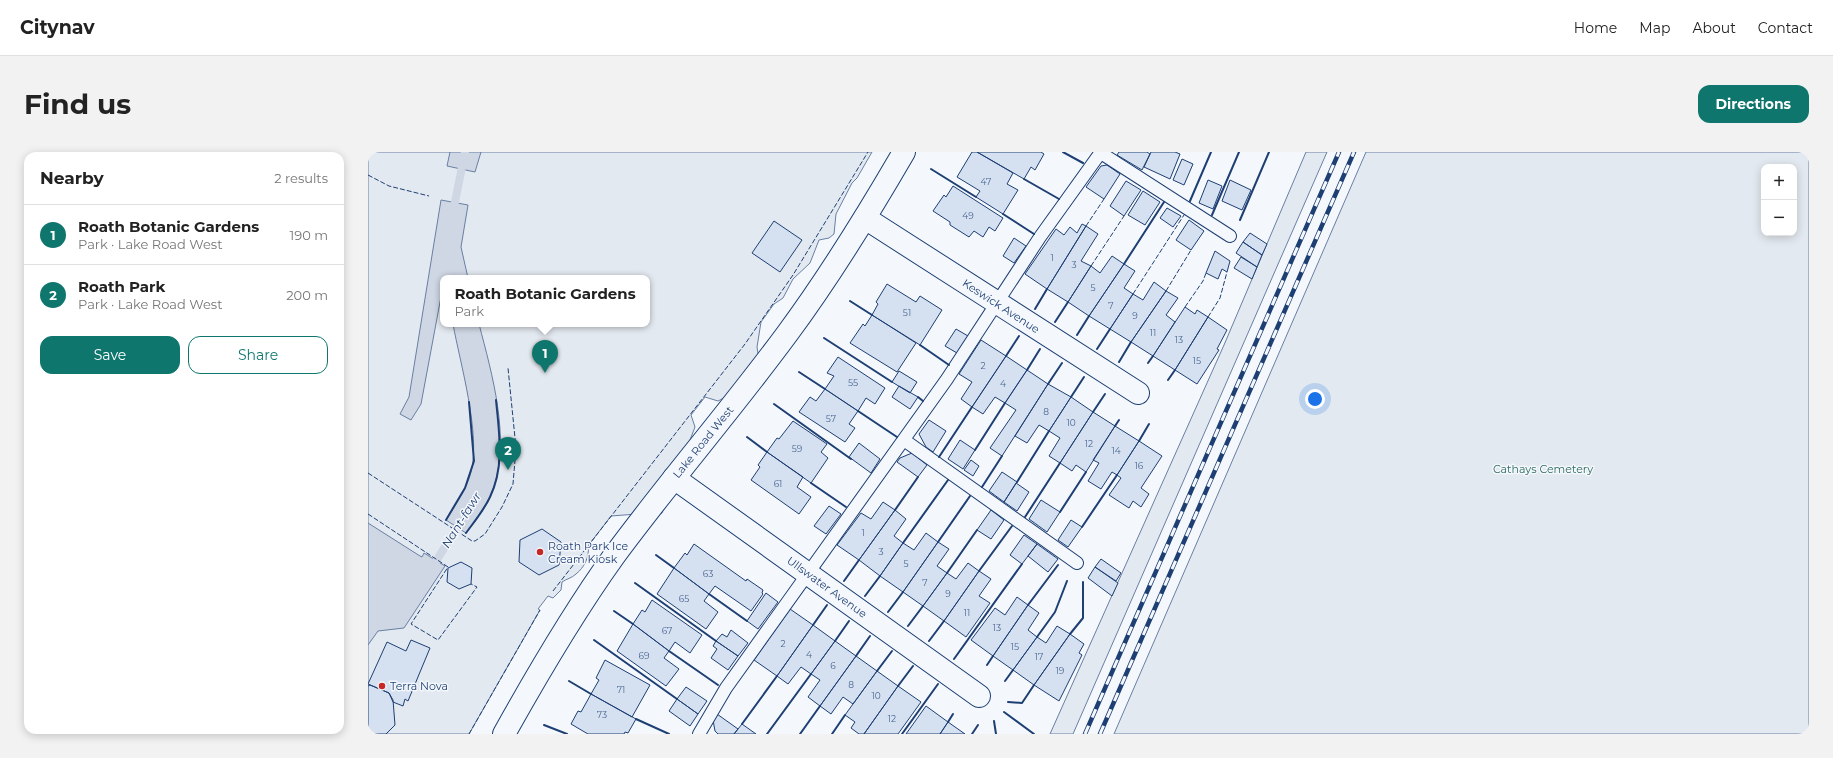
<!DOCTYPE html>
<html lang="en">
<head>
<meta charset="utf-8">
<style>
  :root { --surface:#fff; --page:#f2f2f2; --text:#222; --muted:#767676; --line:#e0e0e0; --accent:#0f766e }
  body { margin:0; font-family:Montserrat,sans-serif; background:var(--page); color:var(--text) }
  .controls { position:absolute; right:12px; top:12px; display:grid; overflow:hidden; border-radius:8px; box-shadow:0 2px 10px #0003 }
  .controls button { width:36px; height:36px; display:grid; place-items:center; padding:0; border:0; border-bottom:1px solid var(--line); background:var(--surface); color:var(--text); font:20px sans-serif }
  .you { position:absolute; left:947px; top:247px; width:14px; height:14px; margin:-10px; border:3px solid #fff; border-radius:50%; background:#1a73e8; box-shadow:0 0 0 6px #1a73e833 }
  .badge { display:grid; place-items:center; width:26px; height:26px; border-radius:50%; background:var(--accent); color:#fff; font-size:13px; font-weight:700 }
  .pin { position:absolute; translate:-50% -33px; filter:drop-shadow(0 1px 2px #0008) }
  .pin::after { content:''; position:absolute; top:21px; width:14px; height:12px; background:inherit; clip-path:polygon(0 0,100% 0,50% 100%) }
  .popup { position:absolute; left:72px; top:123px; width:210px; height:52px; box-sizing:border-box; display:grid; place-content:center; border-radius:8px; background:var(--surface); filter:drop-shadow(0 1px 3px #0005); font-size:13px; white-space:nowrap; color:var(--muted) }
  .popup b { font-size:15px; color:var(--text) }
  .popup::after { content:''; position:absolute; left:50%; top:100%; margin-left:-8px; border:8px solid transparent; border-top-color:var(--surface) }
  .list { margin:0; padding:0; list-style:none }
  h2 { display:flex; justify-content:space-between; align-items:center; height:52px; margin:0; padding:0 16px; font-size:17px }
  h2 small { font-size:13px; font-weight:400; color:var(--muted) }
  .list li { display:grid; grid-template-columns:26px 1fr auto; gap:12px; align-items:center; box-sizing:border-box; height:60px; padding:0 16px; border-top:1px solid var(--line) }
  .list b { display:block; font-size:15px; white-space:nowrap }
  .list p { margin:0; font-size:13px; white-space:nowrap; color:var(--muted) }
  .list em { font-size:13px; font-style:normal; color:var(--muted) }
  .actions { display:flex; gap:8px; padding:12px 16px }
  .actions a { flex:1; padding:9px 0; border:1px solid var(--accent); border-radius:12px; text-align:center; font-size:14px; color:var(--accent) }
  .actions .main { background:var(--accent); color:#fff }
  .map { position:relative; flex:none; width:1441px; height:582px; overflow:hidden; border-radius:12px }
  header { display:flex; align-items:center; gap:24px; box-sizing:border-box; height:56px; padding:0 20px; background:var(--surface); border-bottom:1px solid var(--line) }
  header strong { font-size:19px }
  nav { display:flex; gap:22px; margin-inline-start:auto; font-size:14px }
  .intro { display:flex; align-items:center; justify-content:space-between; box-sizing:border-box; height:96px; padding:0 24px }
  h1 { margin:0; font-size:28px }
  .button { padding:10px 18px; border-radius:12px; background:var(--accent); color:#fff; font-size:14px; font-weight:700 }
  main { display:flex; gap:24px; padding:0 24px }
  aside { flex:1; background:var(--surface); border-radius:12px; box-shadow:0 2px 10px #0003 }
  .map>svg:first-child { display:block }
</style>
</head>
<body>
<header>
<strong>Citynav</strong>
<nav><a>Home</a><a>Map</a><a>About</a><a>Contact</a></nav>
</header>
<div class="intro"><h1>Find us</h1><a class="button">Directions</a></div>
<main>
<aside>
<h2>Nearby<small>2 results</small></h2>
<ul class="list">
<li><span class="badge">1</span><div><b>Roath Botanic Gardens</b><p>Park · Lake Road West</p></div><em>190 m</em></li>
<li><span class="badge">2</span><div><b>Roath Park</b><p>Park · Lake Road West</p></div><em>200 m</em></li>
</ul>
<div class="actions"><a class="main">Save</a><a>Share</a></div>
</aside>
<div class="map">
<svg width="1441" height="582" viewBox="0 0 1441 582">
  <rect width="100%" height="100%" fill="#f4f7fb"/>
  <path fill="#e3e9f0" stroke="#687fa3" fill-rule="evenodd" d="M0 0H504L489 26 484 31 468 62 466 82 461 86 451 88 442 111 425 127 415 146 406 152 393 170 389 195 391 208 358 245 350 249 337 245 323 263 327 275 294 361 286 365 269 362 243 364 220 394C222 404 216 416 208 422 204 426 198 427 194 430L193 438 185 446 180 444 170 457 172 458 101 582H0ZM75 126H279V172H75Z
    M938 0H959L705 582H682L856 193Z
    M998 0H1441V582H746ZM1396 15H1426V81H1396Z"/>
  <path fill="#cfd7e4" stroke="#687fa3" d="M82 0H113L107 20 79 14Z
    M73 48 100 53 93 95 100 126H75V134L53 252 43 268 32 262 41 245Z
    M85 172H111C124 222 143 287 125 337 120 354 108 368 98 381L78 368C87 353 99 337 103 320 113 282 92 211 85 172Z
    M0 371 52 404 54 405 56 401 77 414 36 476 10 479 0 493Z"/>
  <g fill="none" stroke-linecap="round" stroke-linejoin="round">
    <path stroke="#cfd7e4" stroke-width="8" d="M85 60 97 0
      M63 417 94 368"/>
  </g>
  <path fill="#d5e0f0" stroke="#1d3f73" d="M604 0H609L645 21 639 32 650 38 635 62 608 45 612 39 589 25Z
    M609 0H673L676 2 667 18 663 15 656 27Z
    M751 0H779L782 2 774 18 749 3Z
    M783 0H807L812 2 802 27 776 15Z
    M814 7 825 12 816 33 805 28Z
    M739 13 752 22 736 47 718 35 733 14Z
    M840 28 854 34 845 57 831 51Z
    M862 28 883 38 874 58 854 49Z
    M758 29 773 38 756 64 742 54Z
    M585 34 635 66 627 79 621 75 615 85 606 79 601 85 582 73V70L565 59 576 43 578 45Z
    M775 39 792 50 777 73 760 63Z
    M799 56 813 64 805 75 792 66Z
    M821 68 836 79 823 98 808 88Z
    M406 69 434 88 412 120 384 101Z
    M714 72 718 74 679 137 657 122 688 77 696 83 702 75 709 81Z
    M718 74 730 82 713 109 723 114 700 150 679 137Z
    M882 81 899 92 894 103 875 90Z
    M646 86 658 94 646 111 635 104Z
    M875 90 894 103 889 115 868 101Z
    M847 99 862 109 859 120 854 117 850 127 838 121Z
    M744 104 756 112 721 164 700 150 723 114 732 121Z
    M873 105 889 115 884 127 866 116Z
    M756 112 767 119 756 136 765 142 742 177 721 164Z
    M786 130 798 139 763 190 742 177 765 142 775 148Z
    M519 132 548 150 552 144 574 158 552 193 504 163 510 152 508 150Z
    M798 139 810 146 798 163 807 170 785 204 763 190Z
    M817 155 827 162 829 158 840 165 807 218 785 204Z
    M504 163 548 191 529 220 482 191 495 172 497 174Z
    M840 165 859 178 849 197 851 198 829 232 807 218Z
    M588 177 600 184 589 201 577 194Z
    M613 188 638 204 604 255 593 247 604 230 591 222Z
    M638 204 659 218 637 251 627 245 615 262 604 255Z
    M470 205 517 236 507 252 498 246 490 259 457 237 466 224 459 221Z
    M659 218 680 232 634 304 622 296 648 258 637 251Z
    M531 219 549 230 542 241 524 230Z
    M680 232 703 245 681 279 671 273 659 291 647 284Z
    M531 234 550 245 542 257 524 245Z
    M457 237 490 259 481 272 487 276 477 290 431 260 442 245 448 249Z
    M703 245 725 260 692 311 681 304 692 286 681 279Z
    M725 260 747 274 718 320 708 313 704 319 692 311Z
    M561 268 578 279 565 300 558 295 551 282Z
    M425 269 459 292 453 300 460 306 443 331 399 300 409 286 411 287Z
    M747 274 771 289 749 323 744 320 733 337 720 329 731 311 725 308Z
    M592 288 607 298 595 317 580 307Z
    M771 289 794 304 773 336 781 342 773 355 765 349 761 356 741 343 753 326 749 323Z
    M491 291 512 307 503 321 481 305Z
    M399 300 435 325 429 335 443 345 431 362 383 328 392 315 390 313Z
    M544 301 559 313 550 325 529 310 532 306Z
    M603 308 611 314 605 324 596 318Z
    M634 320 649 330 636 350 621 339Z
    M648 331 661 340 649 359 636 350Z
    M673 348 692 360 679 380 661 367Z
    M515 350 527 358 491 408 469 393 493 361 503 367Z
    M461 354 473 362 458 382 446 374Z
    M527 358 538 367 526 384 535 391 512 424 491 408Z
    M623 358 636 368 623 387 609 378Z
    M703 368 714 375 700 395 690 388Z
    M174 377 193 390 191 413 171 423 151 410 152 388Z
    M558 381 570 390 535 440 512 424 535 391 546 398Z
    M656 383 669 392 654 412 642 403Z
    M570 390 581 397 569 414 579 421 555 454 535 440Z
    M326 392 378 429 379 427 395 438 394 441 395 442 383 459 347 434 341 442 306 416 317 401 319 403Z
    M669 392 690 407 680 420 660 404Z
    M733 407 753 421 748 429 727 415Z
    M93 410 104 416 103 432 91 437 79 430 80 416Z
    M600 411 611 419 576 469 555 454 579 421 588 427Z
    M727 415 750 431 744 444 720 426Z
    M306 416 341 442 336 449 350 460 338 477 289 442Z
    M611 419 623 427 611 444 622 451 598 485 576 469Z
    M398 441 410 450 390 477 379 469Z
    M649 445 660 453 625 504 603 488 627 456 637 463Z
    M284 448 334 483 322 501 307 490 301 499 265 472 274 458 277 460Z
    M660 453 671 461 660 478 669 485 645 518 625 504Z
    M422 457 445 473 409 524 386 508Z
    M265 472 301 499 296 506 311 517 298 534 249 499Z
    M445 473 467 489 443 522 433 515 420 532 409 524Z
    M689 474 702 482 666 533 645 518 669 485 678 491Z
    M363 478 380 491 370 504 348 489 354 482 359 485Z
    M702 482 716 492 711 501 714 503 691 549 666 533Z
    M43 488 62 496 40 549 37 547 35 554 25 550 21 541 0 532 19 490 38 499Z
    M348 489 370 504 360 518 343 506 349 497 345 494Z
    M467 489 488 504 452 554 440 545 452 528 443 522Z
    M488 504 509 519 485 552 475 545 463 562 452 554Z
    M237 508 282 533 264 565 223 542 231 528 228 526Z
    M509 519 530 534 496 582H491L483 576 487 570 477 563Z
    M2 533 21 541 25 548 27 573 18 582H0V534Z
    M530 534 553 550 530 582H496Z
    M318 535 339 549 330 562 309 547Z
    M223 542 268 567 260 581 257 580 256 582H220L203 572 210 559 213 560Z
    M309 547 330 562 322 574 301 559Z
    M558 554 580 570 572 582H538Z
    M349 562 370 577 366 582H350L347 579 345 568Z
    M580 570 597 582H572Z
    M374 572 388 582H366Z"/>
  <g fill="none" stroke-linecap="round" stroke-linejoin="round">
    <defs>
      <path id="service" d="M733 1 862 84
        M536 288 709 411
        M331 582 358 536 579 227 672 85 733 0"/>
      <path id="minor" d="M497 66 770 241
        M306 326 611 544"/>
      <path id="tertiary" d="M136 582C170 521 205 461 246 404 302 328 363 258 419 182 462 124 500 62 536 0"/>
    </defs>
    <use href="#service" stroke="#1d3f73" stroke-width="14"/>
    <use href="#minor" stroke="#1d3f73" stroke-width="24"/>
    <use href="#tertiary" stroke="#1d3f73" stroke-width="24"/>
    <use href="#service" stroke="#f4f7fb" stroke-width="12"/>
    <use href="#minor" stroke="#f4f7fb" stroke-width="22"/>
    <use href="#tertiary" stroke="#f4f7fb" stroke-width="22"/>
    <defs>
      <path id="rail" d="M717 582 971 0
        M732 582 986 0"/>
    </defs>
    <use href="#rail" stroke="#1d3f73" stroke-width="4.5"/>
    <use href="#rail" stroke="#f4f7fb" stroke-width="3" stroke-dasharray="9" stroke-linecap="butt"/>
    <path stroke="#1d3f73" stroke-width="1" stroke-dasharray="5 2" stroke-linecap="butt" d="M0 23 21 34 61 44
      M718 74 736 47
      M723 114 756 64
      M798 139 823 98
      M765 142 816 63
      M817 155 835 129 838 121
      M840 165 852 146 859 120
      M0 321 104 389H107L117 382 134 355 145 332 148 296 140 216
      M0 362 80 415 43 472 70 488 109 435 103 432
      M185 439 377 192 425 123 500 0
      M101 582 172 458"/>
    <path stroke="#1d3f73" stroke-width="2" d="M695 0 715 11
      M563 17 608 45
      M656 27 691 47
      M822 49 843 0
      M635 62 666 82
      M844 63 871 0
      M872 68 901 0
      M756 112 796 50
      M482 149 504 163
      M667 157 679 137
      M687 170 700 150
      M709 183 721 164
      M456 186 524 230
      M552 193 581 213
      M729 197 742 177
      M638 204 651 184
      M751 210 763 190
      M780 211 785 204
      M659 218 672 197
      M431 220 457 237
      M800 228 807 218
      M680 232 694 211
      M550 245 555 249
      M703 245 716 225
      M406 252 483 307
      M490 259 529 285
      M725 260 737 242
      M747 274 751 268
      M379 285 399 300
      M771 289 781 272
      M607 298 637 251
      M571 305 604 255
      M649 330 681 279
      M443 331 478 355
      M614 335 634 304
      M527 358 550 325
      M692 360 718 320
      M657 365 692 311
      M78 368 97 336 106 309 101 250
      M714 375 749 323
      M98 381C106 370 116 358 122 345 137 314 131 280 128 248
      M570 390 602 344
      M535 391 580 328
      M288 403 306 416
      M611 419 644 374
      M579 421 609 378
      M476 429 491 408
      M267 431 348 489
      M341 442 379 469
      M497 444 512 424
      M660 453 690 413
      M246 459 265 472
      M520 460 535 440
      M445 473 459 453
      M540 474 555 454
      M702 482 715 466V430
      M669 485 687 460 699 429
      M226 488 309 547
      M467 489 481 469
      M561 489 576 469
      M301 499 350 533
      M488 504 502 484
      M586 507 654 412
      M619 513 625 504
      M509 519 524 499
      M201 529 223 542
      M637 529 645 518
      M530 534 545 514
      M640 550 654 551 666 533
      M636 560 666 582
      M268 567 301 582
      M626 569 628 582
      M580 570 585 562
      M374 572 409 524
      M176 573 199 582
      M399 582 443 522
      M432 582 452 554
      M464 582 477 563
      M534 582 570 532
      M604 582 610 573"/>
  </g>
  <g fill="#c62828" stroke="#f4f7fb" stroke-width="1.5">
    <circle cx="172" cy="400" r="4"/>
    <circle cx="14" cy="534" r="4"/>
  </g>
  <g text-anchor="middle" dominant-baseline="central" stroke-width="3" stroke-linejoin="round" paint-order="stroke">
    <g font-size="9" fill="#4b6792">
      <text x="618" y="29">47</text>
      <text x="600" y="63">49</text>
      <text x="684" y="105">1</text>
      <text x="706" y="112">3</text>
      <text x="725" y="135">5</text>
      <text x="743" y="153">7</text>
      <text x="539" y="160">51</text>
      <text x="767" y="163">9</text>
      <text x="785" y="180">11</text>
      <text x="811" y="187">13</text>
      <text x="829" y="208">15</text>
      <text x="615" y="213">2</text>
      <text x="485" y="230">55</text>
      <text x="635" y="231">4</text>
      <text x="678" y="259">8</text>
      <text x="463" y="266">57</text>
      <text x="703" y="270">10</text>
      <text x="721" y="291">12</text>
      <text x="429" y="296">59</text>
      <text x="748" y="298">14</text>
      <text x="771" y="313">16</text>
      <text x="410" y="331">61</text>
      <text x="495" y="380">1</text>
      <text x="513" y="399">3</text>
      <text x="538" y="411">5</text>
      <text x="340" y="421">63</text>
      <text x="557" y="430">7</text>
      <text x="580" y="441">9</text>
      <text x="316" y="446">65</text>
      <text x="599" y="460">11</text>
      <text x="629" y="475">13</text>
      <text x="299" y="478">67</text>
      <text x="415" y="491">2</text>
      <text x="647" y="494">15</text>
      <text x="441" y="502">4</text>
      <text x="276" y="503">69</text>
      <text x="671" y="504">17</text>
      <text x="465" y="513">6</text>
      <text x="692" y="518">19</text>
      <text x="483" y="532">8</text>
      <text x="253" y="537">71</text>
      <text x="508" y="543">10</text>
      <text x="234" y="562">73</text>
      <text x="524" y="566">12</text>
    </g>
    <g font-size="11" fill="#1d3f73" stroke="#f4f7fb">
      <text transform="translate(633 154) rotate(33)">Keswick Avenue</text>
      <text transform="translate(335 290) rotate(-51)">Lake Road West</text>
      <text transform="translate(459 435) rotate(36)">Ullswater Avenue</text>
    </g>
    <g font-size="11" fill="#2c6c60" stroke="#f4f7fb">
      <text x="1175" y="317">Cathays Cemetery</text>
    </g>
    <g font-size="11" fill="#1d3f73" stroke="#f4f7fb" text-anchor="start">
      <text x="180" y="394">Roath Park Ice<tspan x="180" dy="13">Cream Kiosk</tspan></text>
      <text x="22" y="534">Terra Nova</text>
    </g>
    <g font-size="12" font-style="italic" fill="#1d3f73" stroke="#f4f7fb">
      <text transform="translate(93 368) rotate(-58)">Nant-fawr</text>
    </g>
  </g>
</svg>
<div class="controls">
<button>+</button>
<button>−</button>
</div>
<div class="you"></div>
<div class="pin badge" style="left:177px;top:221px">1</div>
<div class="popup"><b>Roath Botanic Gardens</b>Park</div>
<div class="pin badge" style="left:140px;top:318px">2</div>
</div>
</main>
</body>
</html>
